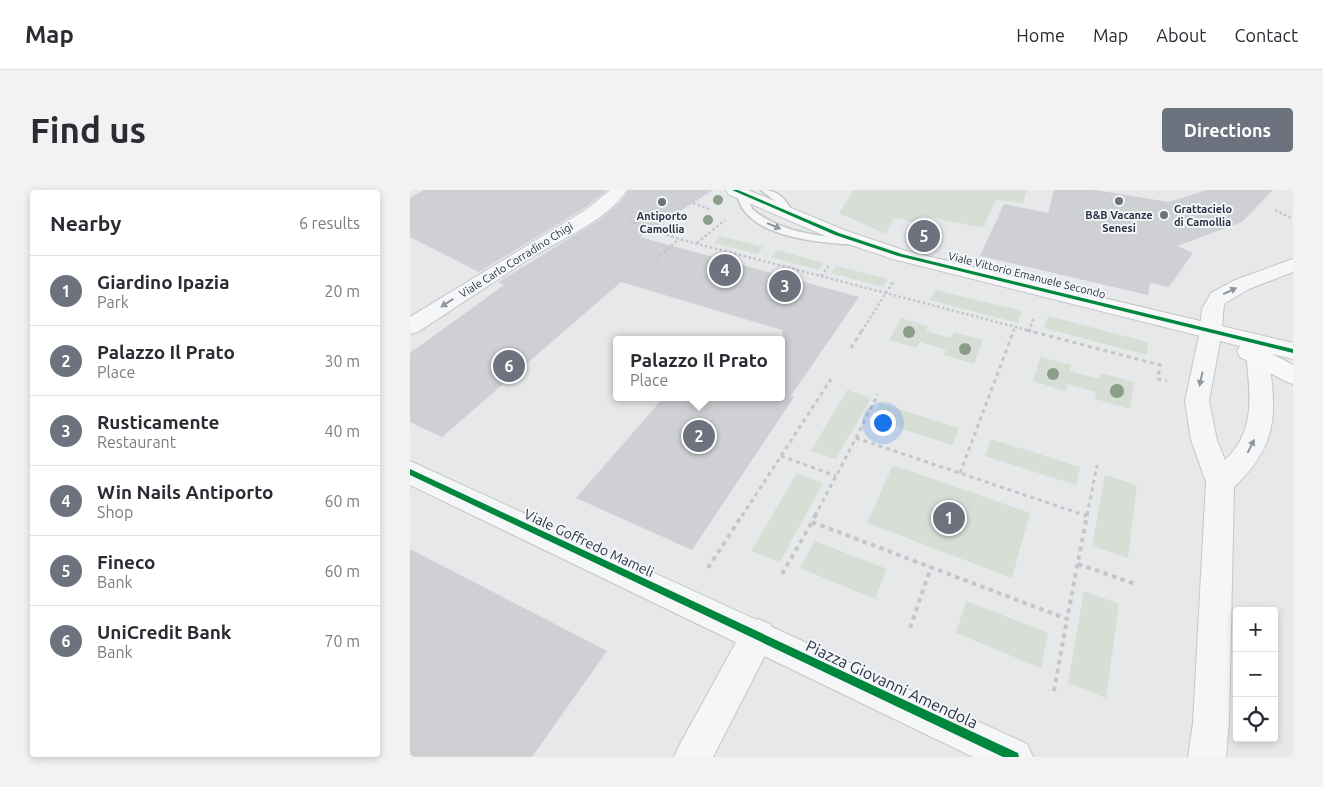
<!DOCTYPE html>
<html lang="en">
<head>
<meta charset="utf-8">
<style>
  :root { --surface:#fff; --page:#f2f2f3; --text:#2b2b33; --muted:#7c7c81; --line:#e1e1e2; --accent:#6c737f }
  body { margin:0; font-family:Ubuntu,sans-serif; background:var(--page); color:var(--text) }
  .controls { position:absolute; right:15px; bottom:15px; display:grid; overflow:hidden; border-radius:5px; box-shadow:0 2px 8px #0003 }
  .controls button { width:45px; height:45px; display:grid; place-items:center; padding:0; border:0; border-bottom:1px solid var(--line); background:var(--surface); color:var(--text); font:25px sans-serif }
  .you { position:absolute; left:472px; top:232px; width:18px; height:18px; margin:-12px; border:4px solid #fff; border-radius:50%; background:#1a73e8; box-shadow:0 0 0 8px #1a73e833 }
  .badge { display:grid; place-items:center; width:32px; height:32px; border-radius:50%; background:var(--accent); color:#fff; font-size:16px; font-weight:700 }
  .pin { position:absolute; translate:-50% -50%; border:2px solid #fff; box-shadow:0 1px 5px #0006 }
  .popup { position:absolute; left:203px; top:146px; width:172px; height:65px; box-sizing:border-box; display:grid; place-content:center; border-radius:5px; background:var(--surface); filter:drop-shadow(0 1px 4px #0005); font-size:16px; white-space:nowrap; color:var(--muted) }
  .popup b { font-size:19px; color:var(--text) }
  .popup::after { content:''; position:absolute; left:50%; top:100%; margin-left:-10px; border:10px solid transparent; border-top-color:var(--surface) }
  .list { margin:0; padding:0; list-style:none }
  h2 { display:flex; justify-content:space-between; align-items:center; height:65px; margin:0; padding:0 20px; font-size:21px }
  h2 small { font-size:16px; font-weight:400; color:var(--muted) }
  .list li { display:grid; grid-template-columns:32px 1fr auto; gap:15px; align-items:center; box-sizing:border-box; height:70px; padding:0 20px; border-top:1px solid var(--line) }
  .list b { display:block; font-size:19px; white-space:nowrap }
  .list p { margin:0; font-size:16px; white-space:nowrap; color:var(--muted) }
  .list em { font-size:16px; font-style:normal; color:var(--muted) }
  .icon { flex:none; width:28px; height:28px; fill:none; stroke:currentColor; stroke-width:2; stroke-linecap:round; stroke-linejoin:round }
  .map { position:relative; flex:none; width:883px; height:567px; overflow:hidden; border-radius:5px }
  header { display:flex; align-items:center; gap:30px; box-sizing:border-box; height:70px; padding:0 25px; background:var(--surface); border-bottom:1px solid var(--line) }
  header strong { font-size:24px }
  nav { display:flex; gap:28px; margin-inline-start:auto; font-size:18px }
  .intro { display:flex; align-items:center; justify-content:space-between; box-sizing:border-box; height:120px; padding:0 30px }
  h1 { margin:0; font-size:35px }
  .button { padding:12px 22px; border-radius:5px; background:var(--accent); color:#fff; font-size:18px; font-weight:700 }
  main { display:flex; gap:30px; padding:0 30px }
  aside { flex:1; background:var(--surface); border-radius:5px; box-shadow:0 2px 8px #0003 }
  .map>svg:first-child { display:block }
</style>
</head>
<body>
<header>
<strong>Map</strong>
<nav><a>Home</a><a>Map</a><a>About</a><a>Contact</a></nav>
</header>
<div class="intro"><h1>Find us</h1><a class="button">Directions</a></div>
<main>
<aside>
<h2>Nearby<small>6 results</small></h2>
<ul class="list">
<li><span class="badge">1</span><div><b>Giardino Ipazia</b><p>Park</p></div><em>20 m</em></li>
<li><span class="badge">2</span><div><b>Palazzo Il Prato</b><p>Place</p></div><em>30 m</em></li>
<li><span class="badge">3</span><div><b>Rusticamente</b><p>Restaurant</p></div><em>40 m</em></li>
<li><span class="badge">4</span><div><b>Win Nails Antiporto</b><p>Shop</p></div><em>60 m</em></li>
<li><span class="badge">5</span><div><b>Fineco</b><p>Bank</p></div><em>60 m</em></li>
<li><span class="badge">6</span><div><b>UniCredit Bank</b><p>Bank</p></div><em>70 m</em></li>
</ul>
</aside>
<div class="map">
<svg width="883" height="567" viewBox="0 0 883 567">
  <rect width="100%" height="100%" fill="#e6e8ea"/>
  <path fill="#d6ded6" d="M444 0H617L613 13 586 10 573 38 513 26 508 33 484 28 476 44 429 23Z
    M310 46 353 57 347 64 304 53Z
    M367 60 414 73 408 80 361 67Z
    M426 76 478 89 473 97 421 83Z
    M526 100 612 121 608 133 520 110Z
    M638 126 738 152 737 165 634 138Z
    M491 128 518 136 516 141 541 148 544 142 573 150 564 174 534 165 536 160 510 152 506 158 479 150Z
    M630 167 661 175 660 181 689 189 691 183 724 192 720 219 685 209 686 202 657 194 655 201 623 191Z
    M437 200 461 208 426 269 401 261Z
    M470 213 549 238 542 255 461 229Z
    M581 249 670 277 666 295 575 266Z
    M483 275 620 323 602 388 457 333Z
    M387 283 413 293 370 372 341 361Z
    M695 285 727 295 718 368 682 356Z
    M405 351 477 379 465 409 390 378Z
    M674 401 709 414 696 508 658 493Z
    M556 411 638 443 631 478 546 443Z"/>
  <path fill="#ced0d3" d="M14 0H197L176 17 69 82 0 47V8Z
    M219 0H303L230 47 449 107 380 207H384L282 360 166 308 254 207H372V140L211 92 32 247 0 232V163L94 95 88 92 188 31 210 12Z
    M644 0H685L759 12 797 0H863L832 32 767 56 783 63 759 97 740 93 738 105 570 66 594 14 638 23Z
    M0 359 197 461 122 567H0Z"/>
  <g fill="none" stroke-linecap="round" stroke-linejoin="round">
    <defs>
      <path id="service" d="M332 0 337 3 342 19C371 43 411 47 448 49L454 52 448 55C411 53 333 48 327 3Z
        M351 0C371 0 375 10 385 25L384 27H376L366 12Z"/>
      <path id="minor" d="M200 0H217C196 31 155 47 124 66 85 91 46 117 8 142L0 144V127L177 19Z
        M883 69V82L839 99 815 113C811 124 815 136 809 146L801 148 793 146 790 141 792 119 801 103 825 90Z
        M348 429 360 434 365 446 303 567H264L270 554 336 434Z"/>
      <path id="tertiary" d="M801 134 809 136 812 141 799 211 807 250 815 270C850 237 838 195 835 152L838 147 846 144 854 147 857 152C864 214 875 249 824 297L819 533 816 567H778L783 533 796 292 781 250 775 211 790 141 793 136Z
        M0 271 617 554 623 567H563L0 295Z"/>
      <path id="secondary" d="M316 0H338L434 40 496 61 883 153V169L862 164 883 175V194L875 191 830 167 827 161 830 156 483 69 420 48 318 4Z"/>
    </defs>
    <use href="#service" stroke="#c4c6c8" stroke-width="3"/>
    <use href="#minor" stroke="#c4c6c8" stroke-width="2"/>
    <use href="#tertiary" stroke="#c4c6c8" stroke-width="2"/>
    <use href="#secondary" stroke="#c4c6c8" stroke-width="2"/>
    <path stroke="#c5c6ca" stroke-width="2.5" stroke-dasharray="2.5 2.5" stroke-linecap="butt" d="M283 13 302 20
      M865 20 883 29
      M219 31 269 49 621 141
      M287 53 315 30
      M246 69 269 49
      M411 86 420 74
      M452 141 483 92
      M603 141 605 137
      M619 141 624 127"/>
    <path stroke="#c5c6ca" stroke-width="3" stroke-dasharray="4 4" stroke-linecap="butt" d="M616 140 750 175 748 189 757 191
      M441 158 452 140
      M446 248 468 204
      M371 266 426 286
      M550 283 604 140
      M677 325 687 275
      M332 326 421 189
      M405 326 446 248 677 326"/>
    <path stroke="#c5c6ca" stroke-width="4" stroke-dasharray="4.5 4.5" stroke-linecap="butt" d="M406 324 402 332 657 429 677 325 675 324
      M668 374 725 394
      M298 378 333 324
      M372 384 402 332
      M500 438 521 377
      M644 501 657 429"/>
    <use href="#service" fill="#f5f6f7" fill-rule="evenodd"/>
    <use href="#minor" fill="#f5f6f7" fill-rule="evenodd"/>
    <use href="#tertiary" fill="#f5f6f7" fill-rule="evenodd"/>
    <use href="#secondary" fill="#f8f8f8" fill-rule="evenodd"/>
    <defs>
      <path id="cycleway" d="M322 0H328L429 43 492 64 883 159V163L488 66 425 45Z
        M0 279 608 563 609 567H593L0 285Z"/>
    </defs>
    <use href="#cycleway" stroke="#f4f6f9" stroke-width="3"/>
    <use href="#cycleway" fill="#00873e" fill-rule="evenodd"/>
  </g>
  <g fill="#8a9e88">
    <circle cx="308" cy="10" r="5"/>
    <circle cx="298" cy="30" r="5"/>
    <circle cx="499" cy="142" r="6"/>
    <circle cx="555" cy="159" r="6"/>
    <circle cx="643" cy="184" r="6"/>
    <circle cx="707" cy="201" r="7"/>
  </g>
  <defs><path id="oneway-solid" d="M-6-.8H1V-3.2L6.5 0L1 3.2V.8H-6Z" transform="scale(1.25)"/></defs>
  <g fill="#90959e">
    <use href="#oneway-solid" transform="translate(364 36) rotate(23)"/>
    <use href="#oneway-solid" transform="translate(820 101) rotate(-25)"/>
    <use href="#oneway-solid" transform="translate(37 113) rotate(147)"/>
    <use href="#oneway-solid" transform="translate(791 189) rotate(102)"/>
    <use href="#oneway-solid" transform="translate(841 256) rotate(-63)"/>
  </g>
  <g fill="#6c737f" stroke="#f4f6f9" stroke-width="2">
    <circle cx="709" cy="11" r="5"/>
    <circle cx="252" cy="12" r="5"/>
    <circle cx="754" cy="25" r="5"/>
  </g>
  <g text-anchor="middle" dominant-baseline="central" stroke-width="4" stroke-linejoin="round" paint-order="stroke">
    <g font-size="11" font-weight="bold" fill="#2b3445" stroke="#f4f6f9">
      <text x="764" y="19" text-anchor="start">Grattacielo<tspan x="764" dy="13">di Camollia</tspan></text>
      <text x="709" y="25">B&amp;B Vacanze<tspan x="709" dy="13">Senesi</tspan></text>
      <text x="252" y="26">Antiporto<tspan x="252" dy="13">Camollia</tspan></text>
    </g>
    <g font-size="11" fill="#2b3445" stroke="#f4f6f9">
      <text transform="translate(106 70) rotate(-32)">Viale Carlo Corradino Chigi</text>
      <text transform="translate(617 85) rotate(14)">Viale Vittorio Emanuele Secondo</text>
    </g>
    <g font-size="14" fill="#2b3445" stroke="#f4f6f9">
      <text transform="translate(179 353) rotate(25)">Viale Goffredo Mameli</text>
    </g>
    <g font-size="16" fill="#2b3445" stroke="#f4f6f9">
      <text transform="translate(482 494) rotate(25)">Piazza Giovanni Amendola</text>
    </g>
  </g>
</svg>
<div class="controls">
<button>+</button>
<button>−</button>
<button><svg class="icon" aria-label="locate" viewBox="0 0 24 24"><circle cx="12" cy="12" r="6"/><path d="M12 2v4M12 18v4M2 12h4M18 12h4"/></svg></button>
</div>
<div class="you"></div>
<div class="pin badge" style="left:539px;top:328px">1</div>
<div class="pin badge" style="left:289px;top:246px">2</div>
<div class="popup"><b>Palazzo Il Prato</b>Place</div>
<div class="pin badge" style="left:375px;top:96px">3</div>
<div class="pin badge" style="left:315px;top:80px">4</div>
<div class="pin badge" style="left:514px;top:46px">5</div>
<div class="pin badge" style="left:99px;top:176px">6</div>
</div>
</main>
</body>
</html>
